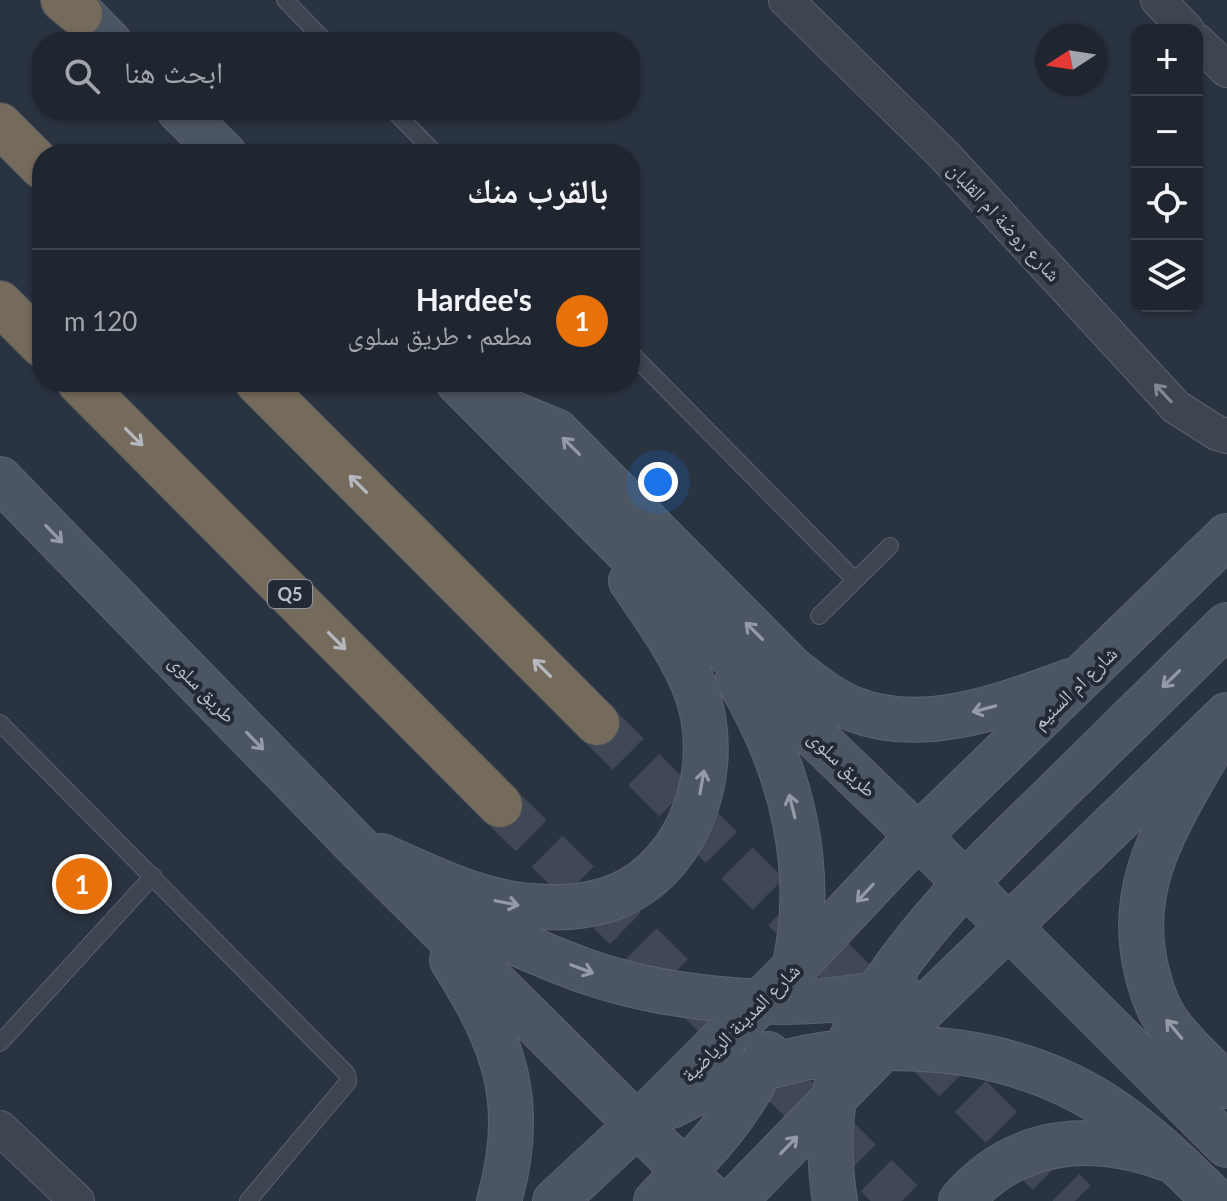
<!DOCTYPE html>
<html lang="ar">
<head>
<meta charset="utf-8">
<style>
  :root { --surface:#202630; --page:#282e38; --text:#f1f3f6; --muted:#a2a5ab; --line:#3d434c; --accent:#9dbced }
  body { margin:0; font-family:Lato,"Noto Naskh Arabic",sans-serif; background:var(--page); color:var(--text); direction:rtl }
  .controls { position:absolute; right:24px; top:24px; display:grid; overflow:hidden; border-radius:16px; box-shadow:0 2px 6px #0004 }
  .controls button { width:72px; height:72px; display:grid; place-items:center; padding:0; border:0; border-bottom:2px solid var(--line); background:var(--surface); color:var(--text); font:40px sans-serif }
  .compass { position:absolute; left:1035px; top:24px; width:72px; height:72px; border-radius:50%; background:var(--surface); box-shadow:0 2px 6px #0004; rotate:258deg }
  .you { position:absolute; left:658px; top:482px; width:28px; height:28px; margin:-20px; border:6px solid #fff; border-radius:50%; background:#1a73e8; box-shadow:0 0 0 12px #1a73e833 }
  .badge { display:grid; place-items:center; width:52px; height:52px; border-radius:50%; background:var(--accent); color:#fff; font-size:26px; font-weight:700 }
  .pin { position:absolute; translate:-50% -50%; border:4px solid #fff; box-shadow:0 2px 8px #0006 }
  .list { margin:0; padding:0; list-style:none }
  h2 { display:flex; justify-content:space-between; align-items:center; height:104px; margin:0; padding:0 32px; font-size:34px }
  h2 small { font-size:26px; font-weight:400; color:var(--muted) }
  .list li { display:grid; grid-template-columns:52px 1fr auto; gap:24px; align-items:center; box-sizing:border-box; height:144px; padding:0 32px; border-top:2px solid var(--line) }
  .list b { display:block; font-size:30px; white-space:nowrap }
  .list p { margin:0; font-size:26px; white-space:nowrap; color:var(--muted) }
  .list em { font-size:26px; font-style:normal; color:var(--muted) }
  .icon { flex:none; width:44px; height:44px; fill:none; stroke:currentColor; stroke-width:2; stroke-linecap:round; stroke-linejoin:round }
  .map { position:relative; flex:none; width:1227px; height:1201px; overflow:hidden; direction:ltr }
  .search { position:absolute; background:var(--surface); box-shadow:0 2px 6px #0004; left:32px; top:32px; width:608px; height:88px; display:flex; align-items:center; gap:20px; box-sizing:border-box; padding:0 28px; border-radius:32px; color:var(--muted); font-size:30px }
  .panel { position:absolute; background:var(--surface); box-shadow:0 2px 6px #0004; left:32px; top:144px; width:608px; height:248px; border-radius:32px; direction:rtl }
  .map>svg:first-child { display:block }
</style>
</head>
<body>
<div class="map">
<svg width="1227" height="1201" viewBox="0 0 1227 1201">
  <rect width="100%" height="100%" fill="#2a3340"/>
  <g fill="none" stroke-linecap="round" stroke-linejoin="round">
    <path stroke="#404855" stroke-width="44" stroke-dasharray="44 22" stroke-linecap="butt" d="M597 723 1075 1201
      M500 805 902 1201"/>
    <defs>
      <path id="lane" d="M285 0 326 42
        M393 110 436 154
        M630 352 855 580
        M819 616 890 546
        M0 723 347 1074 348 1082 248 1201
        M0 1043 153 876"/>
      <path id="street" d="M786 0 944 155 1176 407 1217 433 1227 436
        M1158 0 1187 30
        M1197 41 1227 70
        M0 1128 77 1201"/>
      <path id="secondary" d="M68 0 109 42
        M179 110 224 154
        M458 382 717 642 918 836 1227 1145
        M494 406 556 431 791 668C810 683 830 700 853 709 924 737 1003 705 1071 681
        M0 479 356 845 714 1201
        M738 679C791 767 818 871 793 973
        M1208 752C1168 824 1125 885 1147 972 1151 989 1157 1008 1168 1023 1184 1046 1208 1066 1227 1086
        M381 856C428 876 477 902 530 906 560 909 592 907 620 895 693 862 723 764 696 691 683 655 653 613 631 581
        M435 907C486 929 536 954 588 972 674 1002 809 1013 897 988
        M452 960C505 1043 527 1104 499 1201
        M671 1106C804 1034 987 1022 1116 1113 1152 1138 1184 1170 1216 1201
        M555 1201 637 1125 795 967 918 836 1227 536
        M656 1201C702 1154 741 1116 768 1054
        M734 1201 883 1048 1227 715
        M835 1201C827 1151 829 1100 846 1052 855 1025 872 1001 888 978 933 913 989 858 1046 803 1106 744 1167 684 1227 625
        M961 1201C1015 1138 1089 1131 1165 1158"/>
      <path id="highway" d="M63 0 80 14
        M0 125 42 167
        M0 303 42 345
        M79 382 500 805
        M257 382 597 723"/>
    </defs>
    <use href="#lane" stroke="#5c636d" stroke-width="18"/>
    <use href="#street" stroke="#5c636d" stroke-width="36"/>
    <use href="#secondary" stroke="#5c636d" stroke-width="46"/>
    <use href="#highway" stroke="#48505a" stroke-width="46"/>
    <use href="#lane" stroke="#3e4550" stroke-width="16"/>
    <use href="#street" stroke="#3e4550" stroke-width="34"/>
    <use href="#secondary" stroke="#4c5562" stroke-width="44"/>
    <use href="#highway" stroke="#756b5c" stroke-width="44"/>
  </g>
  <defs><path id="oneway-shaft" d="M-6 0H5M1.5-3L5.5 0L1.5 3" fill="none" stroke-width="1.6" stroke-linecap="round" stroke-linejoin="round" transform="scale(2)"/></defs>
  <use stroke="#838993" href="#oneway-shaft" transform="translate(1163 393) rotate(-133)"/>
  <g stroke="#b4b8bf">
    <use href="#oneway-shaft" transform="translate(134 437) rotate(45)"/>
    <use href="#oneway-shaft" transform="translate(358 484) rotate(-135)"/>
    <use href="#oneway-shaft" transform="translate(337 641) rotate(45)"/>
    <use href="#oneway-shaft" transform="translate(542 668) rotate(-135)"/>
  </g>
  <g stroke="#949ba6">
    <use href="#oneway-shaft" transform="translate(571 446) rotate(-135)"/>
    <use href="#oneway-shaft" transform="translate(54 534) rotate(46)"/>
    <use href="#oneway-shaft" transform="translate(754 631) rotate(-135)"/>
    <use href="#oneway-shaft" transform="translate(1171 679) rotate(136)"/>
    <use href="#oneway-shaft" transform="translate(984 709) rotate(165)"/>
    <use href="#oneway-shaft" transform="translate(255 741) rotate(46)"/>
    <use href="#oneway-shaft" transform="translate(702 782) rotate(-80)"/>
    <use href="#oneway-shaft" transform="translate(792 806) rotate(-104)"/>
    <use href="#oneway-shaft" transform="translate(865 893) rotate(133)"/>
    <use href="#oneway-shaft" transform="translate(507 903) rotate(11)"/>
    <use href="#oneway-shaft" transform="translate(582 969) rotate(21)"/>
    <use href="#oneway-shaft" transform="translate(1174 1029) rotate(-130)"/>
    <use href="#oneway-shaft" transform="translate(789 1145) rotate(-46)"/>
  </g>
  <g text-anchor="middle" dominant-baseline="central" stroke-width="8" stroke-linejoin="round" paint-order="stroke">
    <rect fill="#222a35" stroke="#8d949d" stroke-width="2" x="268" y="580" width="44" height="28" rx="6"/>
    <g font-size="18" font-weight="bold" fill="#bbc1ca">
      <text x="290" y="594">Q5</text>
    </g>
    <g font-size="20" fill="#bbc1ca" stroke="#222a35">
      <text transform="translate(1005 221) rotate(47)">شارع روضة ام القلبان</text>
      <text transform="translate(1074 687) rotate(-44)">شارع ام السنيم</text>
      <text transform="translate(203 688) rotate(46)">طريق سلوى</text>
      <text transform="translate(843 763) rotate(44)">طريق سلوى</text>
      <text transform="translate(740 1022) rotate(-45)">شارع المدينة الرياضية</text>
    </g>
  </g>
</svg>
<div class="controls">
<button>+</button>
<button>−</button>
<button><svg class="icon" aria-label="locate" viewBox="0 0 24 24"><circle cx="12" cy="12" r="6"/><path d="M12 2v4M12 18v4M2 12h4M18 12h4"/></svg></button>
<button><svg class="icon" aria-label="layers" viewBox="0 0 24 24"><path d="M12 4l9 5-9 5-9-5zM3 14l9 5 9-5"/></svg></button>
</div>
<svg class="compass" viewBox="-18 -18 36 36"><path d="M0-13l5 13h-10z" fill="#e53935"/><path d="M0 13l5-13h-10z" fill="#a2a5ab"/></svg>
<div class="you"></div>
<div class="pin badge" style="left:82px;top:884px;background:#e8710a">1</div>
<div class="search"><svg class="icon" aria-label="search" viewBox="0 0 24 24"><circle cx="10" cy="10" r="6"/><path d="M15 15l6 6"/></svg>ابحث هنا</div>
<section class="panel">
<h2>بالقرب منك<small></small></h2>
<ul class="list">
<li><span class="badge" style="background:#e8710a">1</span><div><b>Hardee's</b><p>مطعم · طريق سلوى</p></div><em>120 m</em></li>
</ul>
</section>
</div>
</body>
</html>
